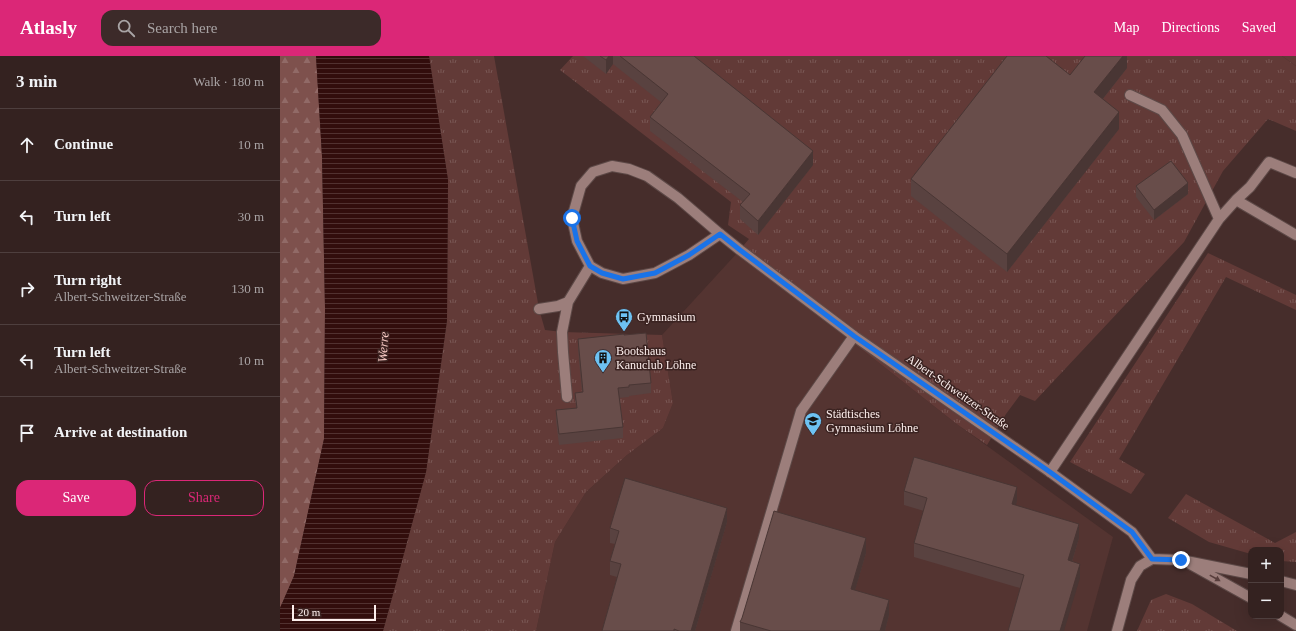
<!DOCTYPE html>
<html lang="en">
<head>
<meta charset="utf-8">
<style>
  :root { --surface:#342220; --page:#3c2a29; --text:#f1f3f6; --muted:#a9a4a5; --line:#4e3f3e; --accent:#db2777 }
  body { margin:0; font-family:Georgia,serif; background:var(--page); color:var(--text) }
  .controls { position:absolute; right:12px; bottom:12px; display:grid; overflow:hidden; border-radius:8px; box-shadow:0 4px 16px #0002 }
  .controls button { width:36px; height:36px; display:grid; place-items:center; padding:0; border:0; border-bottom:1px solid var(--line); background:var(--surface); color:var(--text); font:20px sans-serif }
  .scale { position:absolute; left:12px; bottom:10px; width:84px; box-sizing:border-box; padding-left:4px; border:2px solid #fdefed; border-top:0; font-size:11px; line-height:14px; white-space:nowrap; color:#fdefed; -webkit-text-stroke:3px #3b2321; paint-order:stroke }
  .stop { position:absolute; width:12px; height:12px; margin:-9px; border:3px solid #1a73e8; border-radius:50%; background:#fff }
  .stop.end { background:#1a73e8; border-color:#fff; box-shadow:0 1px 4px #0008 }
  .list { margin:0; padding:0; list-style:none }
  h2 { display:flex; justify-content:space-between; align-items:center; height:52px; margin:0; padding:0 16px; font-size:17px }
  h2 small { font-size:13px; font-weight:400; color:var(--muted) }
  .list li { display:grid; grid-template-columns:26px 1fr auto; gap:12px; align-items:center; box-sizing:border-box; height:72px; padding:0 16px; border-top:1px solid var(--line) }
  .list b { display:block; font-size:15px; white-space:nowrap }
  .list p { margin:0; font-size:13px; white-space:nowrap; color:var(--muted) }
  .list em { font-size:13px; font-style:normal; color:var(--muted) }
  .actions { display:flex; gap:8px; padding:12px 16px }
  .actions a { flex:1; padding:9px 0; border:1px solid var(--accent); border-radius:12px; text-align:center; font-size:14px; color:var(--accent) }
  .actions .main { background:var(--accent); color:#fff }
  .icon { flex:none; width:22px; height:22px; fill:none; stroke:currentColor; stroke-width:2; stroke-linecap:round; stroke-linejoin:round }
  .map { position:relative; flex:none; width:1016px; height:575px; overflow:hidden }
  header { display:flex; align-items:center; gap:24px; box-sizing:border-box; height:56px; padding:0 20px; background:var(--accent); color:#fff }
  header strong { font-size:19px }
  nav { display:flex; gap:22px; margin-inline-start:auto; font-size:14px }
  .search { width:280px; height:36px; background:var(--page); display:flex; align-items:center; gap:10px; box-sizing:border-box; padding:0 14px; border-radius:12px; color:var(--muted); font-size:15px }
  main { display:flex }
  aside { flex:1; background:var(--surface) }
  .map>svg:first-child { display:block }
</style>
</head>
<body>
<header>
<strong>Atlasly</strong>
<div class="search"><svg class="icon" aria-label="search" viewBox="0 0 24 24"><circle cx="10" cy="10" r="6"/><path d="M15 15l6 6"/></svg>Search here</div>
<nav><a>Map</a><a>Directions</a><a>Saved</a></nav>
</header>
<main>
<aside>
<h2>3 min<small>Walk · 180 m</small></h2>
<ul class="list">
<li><svg class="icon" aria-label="ahead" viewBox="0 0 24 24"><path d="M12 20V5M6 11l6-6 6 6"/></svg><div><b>Continue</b></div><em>10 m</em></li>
<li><svg class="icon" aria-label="left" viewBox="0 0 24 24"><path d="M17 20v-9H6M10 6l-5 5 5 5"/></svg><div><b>Turn left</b></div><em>30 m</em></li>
<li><svg class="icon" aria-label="right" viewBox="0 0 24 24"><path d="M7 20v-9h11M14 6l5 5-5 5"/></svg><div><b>Turn right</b><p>Albert-Schweitzer-Straße</p></div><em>130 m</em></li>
<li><svg class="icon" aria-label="left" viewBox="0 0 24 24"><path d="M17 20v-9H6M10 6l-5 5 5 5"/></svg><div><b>Turn left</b><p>Albert-Schweitzer-Straße</p></div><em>10 m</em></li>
<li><svg class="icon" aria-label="arrive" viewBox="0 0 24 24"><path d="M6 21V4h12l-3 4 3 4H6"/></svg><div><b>Arrive at destination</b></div></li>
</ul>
<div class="actions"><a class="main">Save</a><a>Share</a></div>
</aside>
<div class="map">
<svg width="1016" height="575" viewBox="0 0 1016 575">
  <defs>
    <pattern id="grass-tufts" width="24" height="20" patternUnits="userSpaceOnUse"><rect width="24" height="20" fill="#623a37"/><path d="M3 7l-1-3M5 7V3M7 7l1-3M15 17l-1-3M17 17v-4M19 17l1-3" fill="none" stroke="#795754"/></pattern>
    <pattern id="forest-firs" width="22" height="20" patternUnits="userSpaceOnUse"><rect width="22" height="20" fill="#7e514d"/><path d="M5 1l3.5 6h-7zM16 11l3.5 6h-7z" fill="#916a67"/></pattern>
    <pattern id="water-rules" width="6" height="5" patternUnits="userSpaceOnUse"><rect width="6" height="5" fill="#320d0c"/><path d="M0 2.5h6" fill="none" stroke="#513130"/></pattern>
  </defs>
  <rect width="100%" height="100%" fill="#462d2b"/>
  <path fill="#543431" d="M458 196 678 369 833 481 807 575H256L275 486 306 436 347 399 383 372 393 347 382 279Z"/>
  <path fill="url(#grass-tufts)" d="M149 0H214L259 253 265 274 282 276 382 279 393 347 383 372 347 399 306 436 275 486 256 575H103L146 416 167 265 168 124Z
    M293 0H1002L1016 10V75L988 63 943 115 904 186 755 345 740 339 726 358 707 389 678 369 458 196 469 183 448 169 451 146 280 14Z
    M928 197 1016 239V254L946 221 839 403 865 418 851 438 790 406Z
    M906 438 995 487 1016 476V506L1001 505V494H971V498L929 486 888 462Z
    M886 538 912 548 957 575H857L871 544Z"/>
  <path fill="url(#forest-firs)" d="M0 0H36L42 100 45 252 44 383 14 520 0 552Z"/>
  <path fill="#623a37" d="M1002 0H1016V10Z"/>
  <path fill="url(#water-rules)" d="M36 0H149L168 124 167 264 146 416 103 575H0V552L14 520 44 383 45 252 42 100Z"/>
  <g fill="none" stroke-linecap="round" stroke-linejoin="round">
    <defs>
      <path id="lane" d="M332 110 349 113 367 120 398 142 440 178 409 199 375 217 343 223 322 217 310 210 297 185 292 162 301 130 313 116Z
        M956 144 1016 179
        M939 163 956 144 970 131 989 106 1016 117
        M259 253 278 250 288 246
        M287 341 283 296 282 276 288 246 310 210
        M770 416 939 163 902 79 882 54 850 39
        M456 575 521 355 574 280
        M837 575 851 524 860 510 872 503"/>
      <path id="street" d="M440 178 460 194 574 280 770 416 852 476 872 503 901 504 971 518
        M910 508 971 542
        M1001 525 1016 529
        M1001 560 1016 569"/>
    </defs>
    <use href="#lane" stroke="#5d4947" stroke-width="12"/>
    <use href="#street" stroke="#5d4947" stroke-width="12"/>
    <use href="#lane" stroke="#9c7e7b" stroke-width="10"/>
    <use href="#street" stroke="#9c7e7b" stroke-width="10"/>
  </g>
  <path fill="#594240" d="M303 0H414L533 109 478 179 460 163V149L463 146 370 75V61L382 47 333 8 326 18Z
    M847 0V12L823 43 839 73 727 216 631 140V123L790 19Z
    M856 130 908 138 874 164 856 141Z
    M344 279 371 327V337L349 340V341L339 342 343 371V382L279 389 276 365V354L296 352 295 337 302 336 298 294V283Z
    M624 435 737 445 735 450 799 482 792 506 800 522 740 532 634 501V487L644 455 624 449Z
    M447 466 415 575H322L337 521 330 519V505L335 488 330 487V472Z
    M586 497 575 534 609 559 605 575H460V566Z"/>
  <path fill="#493634" d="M329 0H333V8L326 18V4Z
    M843 0H847V12L814 54V36Z
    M839 56V73L727 216V198Z
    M533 95V109L478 179V165Z
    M908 127V138L874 164V154Z
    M737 431V445L732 463V448Z
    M447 452V466L415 575H411Z
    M799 468V482L788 519V504Z
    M586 482V497L571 548V533Z
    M800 508V522L784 575H780Z
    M609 544V559L605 575H600Z"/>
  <path fill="#684d4a" stroke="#493634" d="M320 0H329L326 4Z
    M340 0H414L533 95 478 165 460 149 470 138 370 61 388 38Z
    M727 0H766L790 19 805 0H843L814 36 839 56 727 198 631 123Z
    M891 105 908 127 874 154 856 130Z
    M366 277 371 327 349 329V331L338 332 343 371 279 378 276 354 297 352 295 337 303 336 298 283 344 278V279Z
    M634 401 737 431 732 448 799 468 788 504 800 508 780 575H728L744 519 634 487 647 442 624 435Z
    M345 422 447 452 411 575H399L394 573V575H322L341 508 330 505 339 475 330 472Z
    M494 455 586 482 571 533 609 544 600 575H491L460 566 462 562Z"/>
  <defs><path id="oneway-solid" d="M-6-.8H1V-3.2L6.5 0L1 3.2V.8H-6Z"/></defs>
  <use fill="#583e3c" href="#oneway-solid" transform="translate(935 522) rotate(29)"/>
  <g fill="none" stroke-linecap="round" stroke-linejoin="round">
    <path stroke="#1a73e8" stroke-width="5" d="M292 162 297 185 310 210 322 217 343 223 375 217 409 199 440 178 460 194 574 280 770 416 852 476 872 503 901 504"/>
  </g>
  <defs>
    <symbol id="bus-pin" viewBox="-11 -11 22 30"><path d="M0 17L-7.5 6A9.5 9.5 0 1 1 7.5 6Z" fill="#6dc2f3" stroke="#3b2321"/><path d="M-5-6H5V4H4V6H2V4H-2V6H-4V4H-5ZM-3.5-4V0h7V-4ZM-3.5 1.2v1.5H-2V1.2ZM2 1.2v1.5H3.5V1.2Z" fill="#111"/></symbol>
    <symbol id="building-pin" viewBox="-11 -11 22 30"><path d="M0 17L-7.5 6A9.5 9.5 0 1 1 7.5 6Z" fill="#6dc2f3" stroke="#3b2321"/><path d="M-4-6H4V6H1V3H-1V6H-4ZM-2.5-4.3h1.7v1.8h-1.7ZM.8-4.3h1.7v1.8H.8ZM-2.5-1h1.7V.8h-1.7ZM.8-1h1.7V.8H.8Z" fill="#111"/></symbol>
    <symbol id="school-pin" viewBox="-11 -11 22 30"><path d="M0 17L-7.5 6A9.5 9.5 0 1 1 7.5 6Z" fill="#6dc2f3" stroke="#3b2321"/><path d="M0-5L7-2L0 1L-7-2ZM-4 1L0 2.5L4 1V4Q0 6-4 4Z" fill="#111"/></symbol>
  </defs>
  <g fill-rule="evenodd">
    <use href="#bus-pin" x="334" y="251" width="20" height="27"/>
    <use href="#building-pin" x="313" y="292" width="20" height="27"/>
    <use href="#school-pin" x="523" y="355" width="20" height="27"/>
  </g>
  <g text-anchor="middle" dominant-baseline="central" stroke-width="3" stroke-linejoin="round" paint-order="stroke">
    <g font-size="12" fill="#fdefed" stroke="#3b2321" text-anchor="start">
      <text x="357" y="261">Gymnasium</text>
      <text x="336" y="295">Bootshaus<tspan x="336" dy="14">Kanuclub Löhne</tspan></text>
      <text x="546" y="358">Städtisches<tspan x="546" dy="14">Gymnasium Löhne</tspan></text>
    </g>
    <g font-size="12" fill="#fdefed" stroke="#3b2321">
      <text transform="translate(678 336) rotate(35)">Albert-Schweitzer-Straße</text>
    </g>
    <g font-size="13" font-style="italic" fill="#facac5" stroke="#3b2321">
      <text transform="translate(103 291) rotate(-86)">Werre</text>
    </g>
  </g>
</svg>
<div class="controls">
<button>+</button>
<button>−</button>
</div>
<div class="scale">20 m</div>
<div class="stop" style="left:292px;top:162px"></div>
<div class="stop end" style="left:901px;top:504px"></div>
</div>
</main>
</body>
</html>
